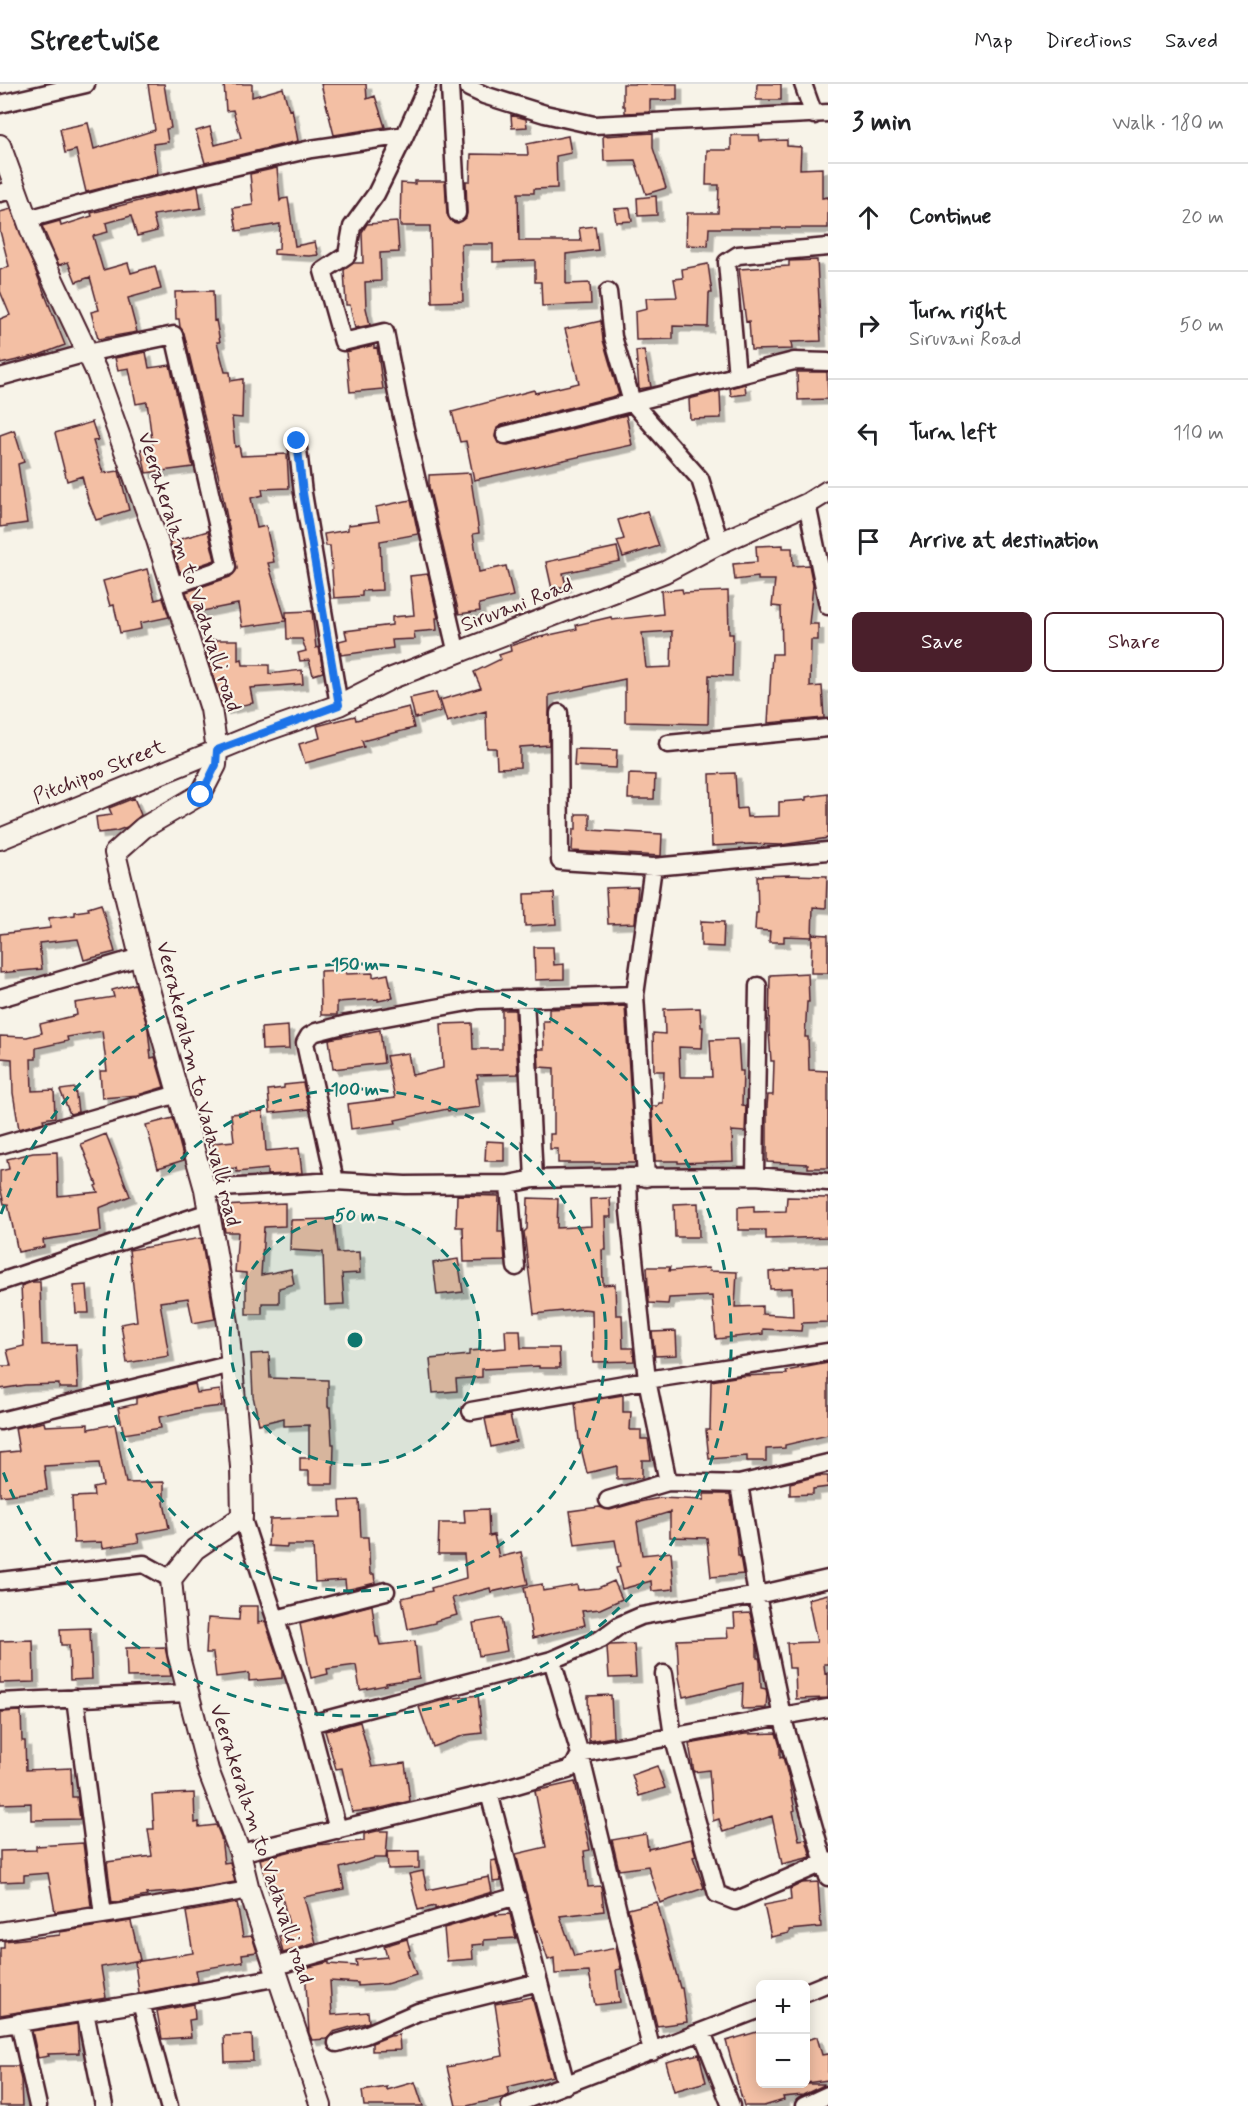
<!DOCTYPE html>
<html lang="en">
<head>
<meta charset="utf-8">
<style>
  :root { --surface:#fff; --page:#f6f6f6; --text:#202124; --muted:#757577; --line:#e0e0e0; --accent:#4a1f2b }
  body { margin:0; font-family:Mynerve,sans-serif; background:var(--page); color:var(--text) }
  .controls { position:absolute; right:18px; bottom:18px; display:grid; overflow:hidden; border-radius:9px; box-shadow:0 3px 15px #0003 }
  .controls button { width:54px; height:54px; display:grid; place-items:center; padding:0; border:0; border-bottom:2px solid var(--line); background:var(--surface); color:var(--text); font:30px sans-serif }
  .stop { position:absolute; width:18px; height:18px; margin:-14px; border:4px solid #1a73e8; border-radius:50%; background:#fff }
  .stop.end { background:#1a73e8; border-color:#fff; box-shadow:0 2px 6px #0008 }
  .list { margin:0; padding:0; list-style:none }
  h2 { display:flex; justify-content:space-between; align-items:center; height:78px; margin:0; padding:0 24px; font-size:26px }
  h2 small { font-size:20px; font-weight:400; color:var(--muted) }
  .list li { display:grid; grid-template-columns:39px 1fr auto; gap:18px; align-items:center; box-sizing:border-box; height:108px; padding:0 24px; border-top:2px solid var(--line) }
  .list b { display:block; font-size:22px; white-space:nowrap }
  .list p { margin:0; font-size:20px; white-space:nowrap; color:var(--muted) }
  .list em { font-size:20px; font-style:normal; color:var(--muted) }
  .actions { display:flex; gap:12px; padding:18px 24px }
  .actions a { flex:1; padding:14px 0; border:2px solid var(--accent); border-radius:9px; text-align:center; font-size:21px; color:var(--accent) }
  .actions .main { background:var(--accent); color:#fff }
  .icon { flex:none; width:33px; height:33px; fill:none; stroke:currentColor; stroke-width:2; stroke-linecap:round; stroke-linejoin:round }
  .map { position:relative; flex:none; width:828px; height:2022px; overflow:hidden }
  header { display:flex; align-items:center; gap:36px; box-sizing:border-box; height:84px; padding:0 30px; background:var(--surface); border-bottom:2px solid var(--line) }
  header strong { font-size:28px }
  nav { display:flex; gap:33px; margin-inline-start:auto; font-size:21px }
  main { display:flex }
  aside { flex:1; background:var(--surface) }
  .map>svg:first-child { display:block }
</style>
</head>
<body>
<header>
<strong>Streetwise</strong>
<nav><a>Map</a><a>Directions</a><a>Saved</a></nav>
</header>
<main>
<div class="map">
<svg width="828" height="2022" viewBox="0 0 828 2022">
  <defs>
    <filter id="shadow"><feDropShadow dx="5.5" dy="5.5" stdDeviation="0" flood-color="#0004"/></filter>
  </defs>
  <rect width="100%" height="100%" fill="#f7f3e8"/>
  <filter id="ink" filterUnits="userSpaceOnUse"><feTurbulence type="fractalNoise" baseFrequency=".0167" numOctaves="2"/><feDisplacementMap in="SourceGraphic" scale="12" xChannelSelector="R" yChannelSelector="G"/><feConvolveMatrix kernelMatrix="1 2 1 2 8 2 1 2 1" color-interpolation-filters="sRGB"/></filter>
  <g filter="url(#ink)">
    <path fill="#f3bfa4" stroke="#4a1f2b" stroke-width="1.5" fill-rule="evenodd" filter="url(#shadow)" d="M148 0H164L171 44 166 45 168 58 153 60 158 90 86 108 76 66 65 69 60 45 88 39 94 65 155 46Z
      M224 0H252V13L283 4 289 26 292 25 298 57 205 79 196 47 210 43 215 61 241 54 233 26 226 27Z
      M321 0H366L367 15 375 12 385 43 334 51Z
      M623 0H677V16H650V28L625 29V22H623Z
      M757 0H781V16H756Z
      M511 31 526 35 527 43 512 44Z
      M653 49V64L666 104 646 110 635 76 604 77 603 52Z
      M731 51H759L760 57 787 56V62L801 63 800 85 822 84V114L828 113V144H709L708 162 686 161 687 129H718L719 101H706L707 66H731Z
      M568 52 571 69 556 72 557 104 534 105V109H518L519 157H581L579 144 595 142 598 166 566 170V200L590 199 591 220 542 222 541 198H535V176L493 178V160H461L463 217 432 218 430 142H400L401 99 415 100V97H445L447 130 452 138 458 139 466 134 467 129 466 97H470L471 70 528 71 527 60Z
      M277 84 280 117 282 115 288 114 295 162 315 158 318 171 309 172 274 170V166L279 165 280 140 237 147 233 124 253 121 250 90Z
      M198 102 201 124 153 131 157 147 137 152 131 132 106 139 108 148 93 152 103 186 128 179 131 189 155 182 161 205 128 214 137 248 98 255 91 228 99 226 90 193 76 198 68 178 59 181 42 142 60 137 61 142 92 132 91 129Z
      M656 112 657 131 638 132 637 114Z
      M630 124 632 137 616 138 614 125Z
      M11 125 65 261 39 271 0 280V235L10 231 0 207V186L9 182 0 147V128Z
      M397 138 399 168 380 169 381 197 365 198 366 224 370 241 355 244 350 221H346L344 186 354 179H363L362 148 367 140Z
      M817 176 821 257 791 258 792 265 751 266 749 237 746 238 739 185 789 182V177Z
      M708 180 712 209H709L708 243 673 242V255L636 256 635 228 647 225 646 214 677 213 674 195 683 194 682 185Z
      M213 207 214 237 216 236 220 258H217L225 288H230L231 297 243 295 242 334 232 333 235 363 239 362 241 372 287 370 289 404 262 405 263 411 251 414 257 444 266 442 274 478 268 479 286 537 242 543 238 520 193 529 186 508 230 493 237 485 221 403 184 249 180 243 179 235H176L175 208Z
      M601 237 603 256 619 311 502 341 497 344 495 353 498 359 508 361 626 331 632 361 474 396 466 357 460 358 452 328 534 306 535 309 579 299 565 245Z
      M374 261V264L377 263 383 305 350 308 346 268Z
      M644 266 651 303 639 305 636 267Z
      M146 268 149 284 170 281 193 383 146 389 141 365 153 364 147 318 136 320 129 284 118 286 115 274Z
      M797 288H827L828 315 798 316Z
      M745 300 746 310 731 312 730 304Z
      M720 307 721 334 690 335 689 315Z
      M92 338 98 356 93 357 103 389 119 387 129 426 96 436 88 416 82 392 67 397 55 349Z
      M14 346 24 378 18 380 27 439 0 443V351Z
      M470 389 479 449 473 450 479 488 506 482 513 512 479 520 480 527 459 530 429 403V391Z
      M411 416 418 450 380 457 382 506 362 507V512L334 514 330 462H326L324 450 348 446V441L379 437 376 423Z
      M647 427 659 462 623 473 617 457 624 455 618 436Z
      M208 447 215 476 180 488 170 458Z
      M783 461V464H792L793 482 809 481 813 501 809 540H818V556H811L810 603 822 602 824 634 768 639 772 570H782L781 523 772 522 775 496H758V493L735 496 733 480 757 478 756 462Z
      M617 463 620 477 563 489 566 502 552 505 546 478Z
      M147 485 155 516 163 514 169 533 140 539 141 545 120 549 114 521 110 522 103 497Z
      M428 490 438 534H436L437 546 414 548 415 555 392 556 393 564 341 571 339 557 347 555 345 547 392 541V533L414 531 410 492Z
      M682 505 683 509 728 507 729 550H733L732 592 709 591 708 640 625 638V595L549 611V661L520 663V683L497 684 496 664H487L486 627 447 638 440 616 481 604 474 588 501 575 499 571 511 567 510 562 531 555 577 545 576 541 611 533 612 536 663 530 661 507ZM672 547 671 583 646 584 642 549Z
      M312 527 316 564 319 563 323 588 313 591 309 576 300 577 298 569 306 567 302 555H287L286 528Z
      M204 556H238V576L242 575 243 581H269V590L302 586 303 600 250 604 253 619 223 625 204 563Z
      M436 608 441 627 415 634 410 614Z
      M409 623 414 644 362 657 364 663 305 679 299 660 320 654 317 642 355 632 356 636Z
      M575 665 617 666 616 684 574 682Z
      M735 689 737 725 746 724 747 733 779 732V718L806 716V713L828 710V754L781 761 750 760 712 762 710 690Z
      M629 690 655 691 654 715H628Z
      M134 714 141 731 127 743 116 747 98 749 96 733 112 731 109 724Z
      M576 730H590V746L662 750 661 772 572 767 573 745H576Z
      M790 791 827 792 826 824 813 823 812 853 784 852V858H769L770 847 755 846 756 829H758L757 792Z
      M638 803 635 839 608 840 606 804Z
      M554 809 556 840 525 842 524 810Z
      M101 820 115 868 84 876 78 855 39 859 42 885 0 889V850L50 844 49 834 75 831V828L89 826 88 824Z
      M701 837 724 838 723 863 701 862Z
      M812 850 828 851V889H811Z
      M534 863H553L554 881 564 880V895L535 896Z
      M345 886 346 890 373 889V893L388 890 393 914 378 917V915L337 918V931H321L320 887Z
      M808 889 809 918H807L805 953H808L809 986 828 987V1084H808V1080L767 1078V1022L768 1011H773L774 977H771L769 947 770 891Z
      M135 900 148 945 151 974 155 973 164 1003 138 1011 102 1014 100 987H107L102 947 67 953 68 957 36 964V975H31L32 1007 54 1006 55 1033 43 1035 44 1038 19 1045 13 1009 12 975 0 974V952L27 953 42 949 40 940 77 931 75 919 114 913 112 906Z
      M625 922 635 1079H558V1065H550V1050H554V984L539 983 538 965H544L543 937H549V925Z
      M700 924 701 943H703L702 964 679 963 680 993H712L710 956 738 955 740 987H743L742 1021 746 1022 745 1048 732 1047 733 1077 678 1079V1077H655L652 1022H658L659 1019H663L664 987H654L653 949 665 950 664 925Z
      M502 926H515L518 990 477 991 478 994 476 995 480 1023 448 1027 447 1025 395 1036 396 1039 351 1045 348 1020 395 1014 386 972 408 969 412 991 443 984 441 940 472 939 473 965H502Z
      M288 942 289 965 262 966 261 944Z
      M380 946 384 979 333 985 329 955Z
      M303 999 309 1025 270 1029 268 1006 284 1004V1001Z
      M75 1004 78 1028 70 1030 60 1006Z
      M263 1027 266 1067 299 1064 302 1089 267 1091V1085L237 1088 236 1084 216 1086 213 1059 234 1057 231 1030Z
      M173 1034 184 1076 158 1084 146 1041Z
      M106 1050 130 1112 99 1124 101 1147 43 1156 44 1163 18 1168 8 1120H4L0 1103V1087L9 1085 7 1075 33 1069 57 1068 58 1112 98 1108 95 1102 97 1101 81 1060Z
      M486 1057 504 1058V1077H485Z
      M457 1111 499 1112 498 1148H503L505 1177 464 1178 463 1143H456Z
      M787 1113 828 1114V1153L766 1155V1146H738V1123L754 1122V1128L786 1127Z
      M528 1114 558 1115 557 1144 591 1142 590 1115 610 1114 611 1133H605L606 1166H602L603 1201 615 1200 616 1231H622L623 1264H633L634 1277 593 1278 592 1226 583 1225 534 1230 524 1148 527 1145Z
      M285 1119V1142L264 1143 261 1191 291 1185 294 1200 279 1204V1219H262V1230H246V1189L235 1188 238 1148H225L221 1122Z
      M698 1119 699 1153H675L674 1120Z
      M334 1135 337 1169 359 1168 360 1189 342 1190 344 1220 325 1221 323 1168 290 1166 291 1136Z
      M201 1154 215 1235 193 1239 188 1214 160 1218 169 1272 127 1279 121 1240 137 1237 129 1166Z
      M458 1175 463 1208 437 1211 433 1179Z
      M828 1182V1238L802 1239 801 1247 763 1245V1250L716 1255 712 1212 669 1214 668 1220 649 1219 647 1183H670L669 1187 708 1184 709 1187 737 1188 735 1223 762 1222V1230L793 1232 792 1204 770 1205 769 1188 791 1186V1184Z
      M32 1198H40L42 1261 76 1260 78 1304H59V1300L25 1301 0 1305V1282H11L7 1266 24 1262 21 1202Z
      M87 1201 89 1229H76L74 1202Z
      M505 1246H520L521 1264H559L560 1284H539V1282L482 1285V1293L456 1295 457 1307 433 1309 430 1275 469 1271V1267L506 1264Z
      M676 1247 677 1271 655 1272 652 1248Z
      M269 1269 270 1294 328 1296V1323H330L332 1360H334L333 1400H309V1387H300V1374H309V1341L284 1342V1334L259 1340 253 1312 251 1270Z
      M828 1279V1351L785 1361V1364L766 1365V1377H747V1372L709 1375 706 1346H710L711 1297 741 1292 787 1290 786 1287Z
      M195 1300 197 1309 220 1306 222 1322 195 1325 159 1333 161 1344 124 1350 118 1324 136 1320V1314Z
      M623 1311V1328H631L630 1346H641V1355H648L651 1376H642V1394L617 1395V1382L587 1389 579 1356 575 1319Z
      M510 1331 516 1357 491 1363 485 1335Z
      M44 1338 45 1342 88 1340V1345L115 1340 126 1399 164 1398V1419L169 1444 137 1450 139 1458 103 1464 102 1458 74 1459 72 1413 94 1412 93 1404 103 1402 99 1379 44 1382 47 1406 0 1412V1369L19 1367 15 1344Z
      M818 1392H828V1403L813 1405V1410L790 1411V1399Z
      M704 1410H730L737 1454 738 1472H740L743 1490 711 1493 707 1454 670 1453V1428L637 1438 642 1471 671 1468 674 1505 652 1507 651 1497 622 1505 616 1484 620 1483 615 1456 575 1461 570 1427 599 1423 610 1426 639 1418 660 1414 704 1416Z
      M359 1416 361 1453H368L370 1490H374L375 1499 346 1506 345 1496 315 1498 313 1461H287V1463L268 1462 270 1435 341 1433 340 1417Z
      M488 1425 489 1452 494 1451 499 1473 521 1468 528 1500 491 1508 490 1504 452 1514 457 1531 435 1537V1539L408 1545 402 1514 432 1507 431 1504 466 1494 464 1470H438L439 1439H465L464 1426Z
      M614 1497 622 1515 600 1525 582 1527 585 1541 533 1554 524 1503 542 1500 543 1507 577 1501 578 1506 598 1504Z
      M828 1510V1580H824L825 1590 828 1589V1614L796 1615 795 1584H789L787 1559 817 1558 808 1515Z
      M372 1521 376 1553H378L380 1561 415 1557 419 1594 386 1599V1601L360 1606 356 1581 327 1585 328 1590 311 1594 300 1540Z
      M240 1522H258V1539L265 1537 282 1587V1594L249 1597V1589L216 1593 213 1569H206L208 1534 239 1536Z
      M750 1529 757 1562V1574H759L760 1578 761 1604 766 1605 767 1610 766 1624 742 1625 743 1599 683 1613 679 1593 677 1556 728 1554 727 1544H735L734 1530Z
      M501 1534 507 1567 479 1572 473 1539Z
      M90 1544 92 1595 70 1596 69 1561H61L60 1545Z
      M33 1556 34 1598 0 1599V1557Z
      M634 1560 636 1593 609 1594 607 1563 610 1561Z
      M165 1563 171 1592 127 1593 126 1564Z
      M478 1611 482 1649 465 1651 433 1663 419 1623 447 1615Z
      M611 1611 613 1653 589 1657 588 1612Z
      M21 1627 22 1657H25L26 1686 71 1684 72 1713H77L80 1735 31 1736V1719L0 1720V1628Z
      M360 1638 372 1683 405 1679 410 1717 377 1725 352 1728 342 1684 336 1685 325 1647Z
      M776 1649 780 1662V1674L783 1673 789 1696 795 1726 793 1727 799 1756 806 1755 811 1773 782 1780 772 1732 723 1748 719 1735 713 1737 709 1686 694 1688 689 1660 745 1650Z
      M657 1682 665 1704 639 1712 632 1691Z
      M575 1698 590 1766 584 1767 588 1803 601 1802 604 1827 560 1832 574 1872 616 1864 621 1885 616 1886 620 1918 595 1921 589 1888 555 1890 554 1874 548 1876 538 1846 536 1847 516 1770 546 1763 535 1707Z
      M194 1709 195 1739 199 1738V1743L216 1741 221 1753 224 1779 230 1778 235 1798 182 1807 146 1810 147 1812 112 1819 107 1778 152 1772 148 1745H154L152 1711Z
      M377 1747H388L386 1774H374L340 1784 344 1805 304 1813 316 1859 283 1869 279 1852 291 1849 280 1805 269 1809 260 1775 316 1761 364 1757V1750Z
      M646 1750 648 1765 691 1755 696 1772 693 1773 704 1804 660 1819 648 1782 619 1786 612 1756Z
      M83 1759 91 1822 55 1828 48 1789 24 1791V1797L0 1798V1767L36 1766V1762Z
      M419 1767V1784L388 1785 387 1768Z
      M496 1776 501 1797 493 1798 491 1777Z
      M423 1787 427 1806 489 1793 492 1808 435 1825V1822L418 1826 409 1790Z
      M818 1798 821 1843 789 1846V1849L771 1853 764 1821 791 1816 790 1805 802 1799Z
      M657 1818 680 1904H682L687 1938 657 1942 628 1825Z
      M237 1819 243 1853 252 1852 257 1868 242 1870 243 1878 196 1886 198 1898 139 1909 135 1878 193 1869 186 1828Z
      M496 1829V1831L510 1830 516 1854 484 1856V1860L472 1861 473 1875 447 1877 444 1844Z
      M131 1837 140 1876 101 1883 106 1914 0 1931V1864H4V1857L60 1851V1848Z
      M407 1855 410 1866 408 1867 416 1891 386 1900 358 1902V1899L330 1897 332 1931 368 1928 369 1938 333 1948 327 1955 312 1956 309 1949 305 1884 329 1878V1880L357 1882 356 1876 387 1873 384 1862Z
      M532 1913 553 1992 507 2003 509 2011 505 2013 467 2022H456L447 1983 503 1972 495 1920Z
      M194 1920 195 1935 189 1936 191 1953 162 1955 157 1927Z
      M77 1940 79 1969 48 1970 49 1972 38 1974 32 1947Z
      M760 1947V2000H824V2001L803 2011 783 2013 784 2016 764 2022H744L726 1957Z
      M252 1951 253 1977 225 1978 224 1952Z
      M399 1951 400 1966 372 1967V1959L390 1952Z
      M817 1953 822 1971 828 1970V1996L806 1999V1956Z
      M699 1970 706 1998 674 2007 666 1978Z
      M0 1982H18L21 1996 22 2022H0Z
      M415 1998 423 2022H364L362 2007 387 2003V2006Z"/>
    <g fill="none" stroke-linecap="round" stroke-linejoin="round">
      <defs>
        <path id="minor" d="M470 0 469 4 484 11 545 30 594 41 828 29
          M803 0 814 31
          M427 2 405 51 376 110 352 143 347 171 323 187 343 258 385 248 398 315 457 570
          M450 3 457 129
          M0 20 86 0
          M0 109 15 105
          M28 135 126 108 311 65 405 51
          M608 208 613 253 632 318 700 395 720 459
          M737 292 727 178 738 171 828 163
          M0 293 87 269 174 251 227 483 172 502
          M505 351 794 277 828 278
          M297 357 303 409 339 621
          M807 420 828 522
          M559 629 560 777 653 783 828 767
          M668 660 828 644
          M0 914 140 873
          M525 914 534 1095
          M0 1061 178 1010
          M755 1092 758 902
          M628 1093 629 1127 647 1296 668 1398
          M646 1094 635 911 653 783
          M335 1097 305 959 309 952 316 948 347 940 479 916 635 911
          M509 1100 516 1183
          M205 1105 335 1097 405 1101 509 1100 534 1095 628 1093 755 1092 828 1098
          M0 1198 209 1128
          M471 1327 647 1296 828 1268
          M0 1337 232 1280
          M739 1400 757 1511 782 1632 828 1624
          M608 1416 668 1398 739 1400 828 1379
          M242 1433 310 1640 552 1576 601 1555 620 1541 641 1532 757 1511 828 1495
          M0 1497 144 1480 171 1495
          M276 1535 386 1507
          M552 1576 580 1670 652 1968
          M664 1590 673 1652 717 1810 735 1817 828 1777
          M75 1614 103 1831
          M0 1618 188 1609
          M310 1640 338 1746
          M489 1709 566 2001
          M240 1769 489 1709 568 1686 574 1682 580 1670 782 1632 828 1793
          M0 1847 128 1827 249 1806
          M276 1882 517 1812
          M806 1908 828 1899
          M141 1919 169 2022
          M85 1928 104 2022
          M19 1938 38 2022
          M0 1942 141 1919 279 1893
          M702 1948 731 2022
          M337 1959 365 1951 418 1928 539 1898
          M510 2022 760 1925
          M804 2022 828 2011"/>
        <path id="tertiary" d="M0 61 36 160 97 289 157 456 211 625 217 666 216 681 201 710 143 744 115 769 140 873 205 1105 228 1239 241 1383 242 1433 195 1465 171 1495 178 1569 208 1686 240 1769 249 1806 321 2022
          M0 755 262 648 339 621 392 594 665 488 720 459 807 420 828 407"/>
      </defs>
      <use href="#minor" stroke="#4a1f2b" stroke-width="21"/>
      <use href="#tertiary" stroke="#4a1f2b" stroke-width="24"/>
      <use href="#minor" stroke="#f7f3e8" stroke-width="16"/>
      <use href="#tertiary" stroke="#f7f3e8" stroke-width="20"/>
    </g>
  </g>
  <g fill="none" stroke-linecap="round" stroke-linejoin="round" filter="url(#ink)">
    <path stroke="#1a73e8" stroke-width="8" d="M201 711 216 681 217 666 339 621 303 409 297 357"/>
  </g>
  <circle cx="355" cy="1256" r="125" fill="#0f766e" fill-opacity=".12"/>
  <g fill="none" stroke="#0f766e" stroke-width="3" stroke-dasharray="10 8">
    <circle cx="355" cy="1256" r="125"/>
    <circle cx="355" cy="1256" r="251"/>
    <path d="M1 1130A376 376 0 1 1 1 1382"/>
  </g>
  <g text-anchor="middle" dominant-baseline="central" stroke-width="4.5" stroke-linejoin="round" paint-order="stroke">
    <g font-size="21" fill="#4a1f2b" stroke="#f7f3e8">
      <text transform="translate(189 488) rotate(72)">Veerakeralam to Vadavalli road</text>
      <text transform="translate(517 521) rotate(-21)">Siruvani Road</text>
      <text transform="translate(99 688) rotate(-22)">Pitchipoo Street</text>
      <text transform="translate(198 1000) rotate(76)">Veerakeralam to Vadavalli road</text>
      <text transform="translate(261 1760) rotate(72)">Veerakeralam to Vadavalli road</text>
    </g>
  </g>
  <circle cx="355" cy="1256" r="9" fill="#0f766e" stroke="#f7f3e8" stroke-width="3"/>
  <g font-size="18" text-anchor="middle" font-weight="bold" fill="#0f766e" stroke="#f7f3e8" stroke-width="4.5" stroke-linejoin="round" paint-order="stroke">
    <text x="355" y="886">150 m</text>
    <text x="355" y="1011">100 m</text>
    <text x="355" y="1137">50 m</text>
  </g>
</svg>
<div class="controls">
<button>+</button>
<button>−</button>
</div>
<div class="stop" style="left:201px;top:711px"></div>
<div class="stop end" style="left:297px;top:357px"></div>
</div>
<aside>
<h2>3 min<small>Walk · 180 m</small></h2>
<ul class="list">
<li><svg class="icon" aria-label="ahead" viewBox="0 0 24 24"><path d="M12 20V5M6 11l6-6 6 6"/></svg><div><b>Continue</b></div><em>20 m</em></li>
<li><svg class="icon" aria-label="right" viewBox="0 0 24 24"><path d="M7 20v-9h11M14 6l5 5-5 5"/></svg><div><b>Turn right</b><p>Siruvani Road</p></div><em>50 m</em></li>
<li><svg class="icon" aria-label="left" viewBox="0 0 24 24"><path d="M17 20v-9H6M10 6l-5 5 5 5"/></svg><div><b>Turn left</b></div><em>110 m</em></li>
<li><svg class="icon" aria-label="arrive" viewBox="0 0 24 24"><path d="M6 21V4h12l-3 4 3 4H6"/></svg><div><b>Arrive at destination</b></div></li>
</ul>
<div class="actions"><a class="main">Save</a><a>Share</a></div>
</aside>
</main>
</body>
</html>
